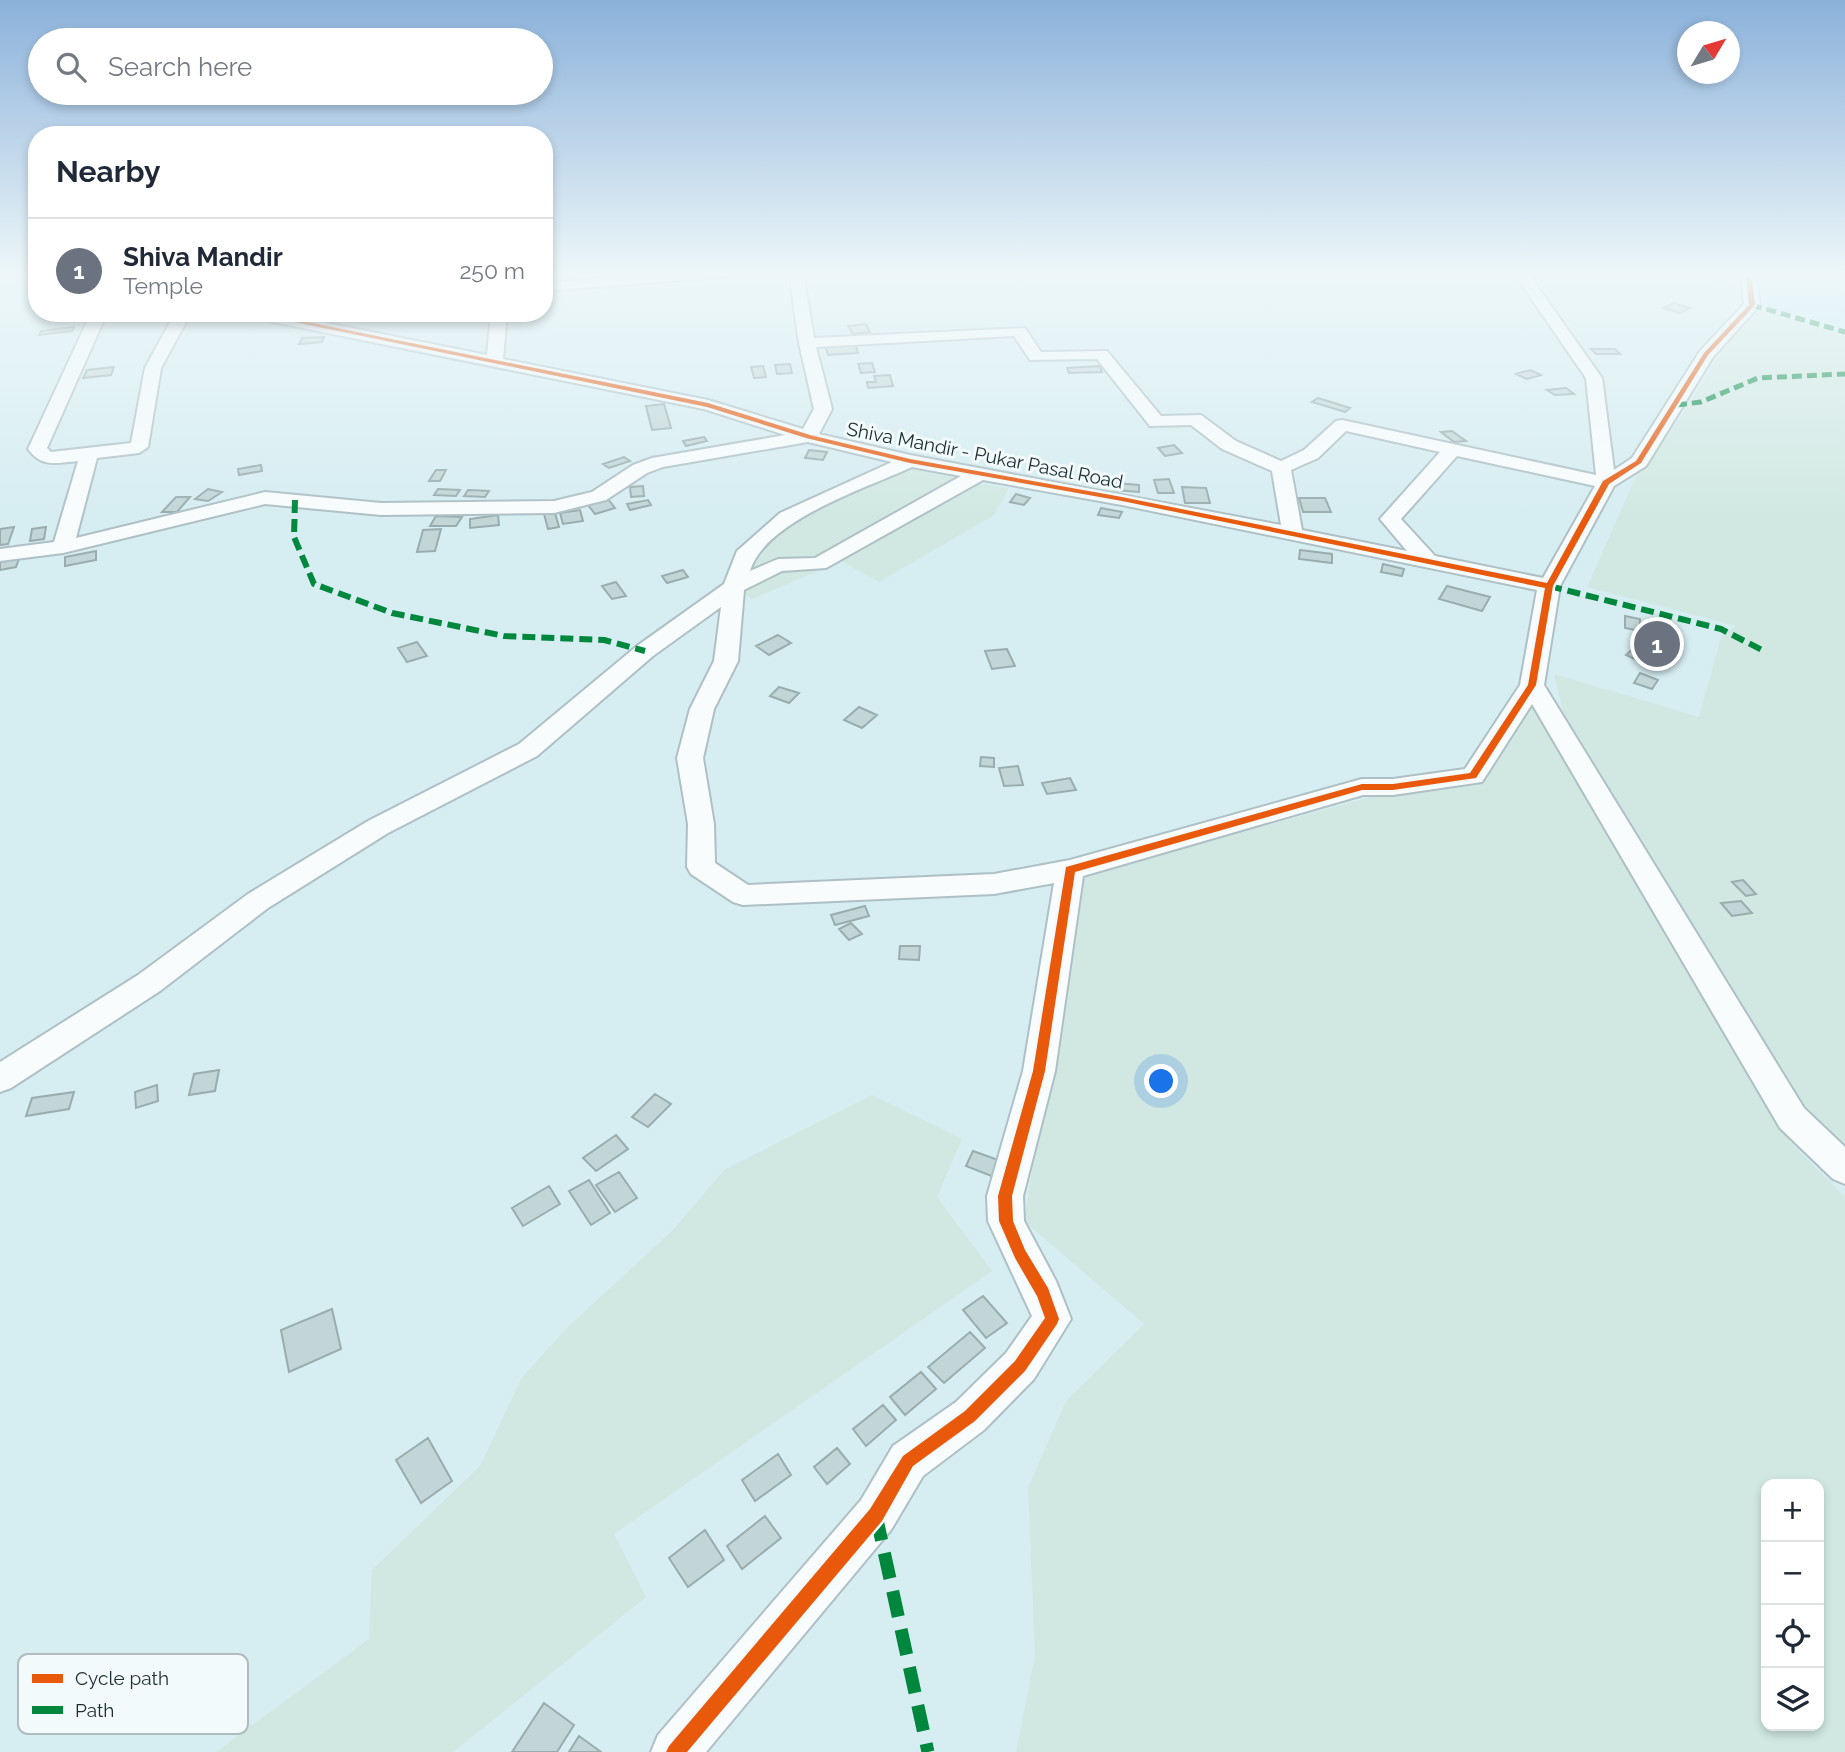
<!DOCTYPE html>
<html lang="en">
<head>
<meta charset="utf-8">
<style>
  :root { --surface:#fff; --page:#f2f2f3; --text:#1f2937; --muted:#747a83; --line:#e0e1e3; --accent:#111827 }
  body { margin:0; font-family:Raleway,sans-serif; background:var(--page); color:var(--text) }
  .controls { position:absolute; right:21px; bottom:21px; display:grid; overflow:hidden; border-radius:14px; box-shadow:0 4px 10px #0003 }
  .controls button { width:63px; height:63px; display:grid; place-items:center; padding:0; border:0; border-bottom:2px solid var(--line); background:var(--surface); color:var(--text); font:35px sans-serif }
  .compass { position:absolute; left:1677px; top:21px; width:63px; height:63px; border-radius:50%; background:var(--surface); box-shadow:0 4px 10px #0003; rotate:52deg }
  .you { position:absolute; left:1162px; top:1082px; width:24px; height:24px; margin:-18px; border:5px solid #fff; border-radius:50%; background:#1a73e8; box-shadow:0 0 0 10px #1a73e833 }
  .badge { display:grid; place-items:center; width:46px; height:46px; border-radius:50%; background:var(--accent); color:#fff; font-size:23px; font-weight:700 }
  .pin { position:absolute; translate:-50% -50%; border:4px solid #fff; box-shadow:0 2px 7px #0006 }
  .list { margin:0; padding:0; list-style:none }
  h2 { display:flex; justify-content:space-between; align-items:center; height:91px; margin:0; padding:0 28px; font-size:30px }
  h2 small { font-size:23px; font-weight:400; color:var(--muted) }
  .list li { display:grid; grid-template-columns:46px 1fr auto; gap:21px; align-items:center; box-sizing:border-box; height:105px; padding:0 28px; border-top:2px solid var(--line) }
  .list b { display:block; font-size:26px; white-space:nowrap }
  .list p { margin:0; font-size:23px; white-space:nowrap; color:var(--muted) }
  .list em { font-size:23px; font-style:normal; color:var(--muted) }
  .icon { flex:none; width:38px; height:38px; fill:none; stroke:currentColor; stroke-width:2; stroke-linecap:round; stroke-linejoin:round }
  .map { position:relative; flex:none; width:1845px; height:1752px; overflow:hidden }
  .search { position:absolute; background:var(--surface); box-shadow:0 4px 10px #0003; left:28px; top:28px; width:525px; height:77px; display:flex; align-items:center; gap:18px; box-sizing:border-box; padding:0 24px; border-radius:38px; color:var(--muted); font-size:26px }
  .panel { position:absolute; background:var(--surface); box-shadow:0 4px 10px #0003; left:28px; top:126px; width:525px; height:196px; border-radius:28px }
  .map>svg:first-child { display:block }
</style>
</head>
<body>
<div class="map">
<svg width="1845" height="1752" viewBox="0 0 1845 1752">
  <rect width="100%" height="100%" fill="#d6edf2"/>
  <path fill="#c5ecf6" d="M1768 272H1845V328L1762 305Z"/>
  <path fill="#d1e8e2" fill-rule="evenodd" d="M1695 272H1739L1743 293Z
    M1754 308 1845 333V1144L1804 1105 1563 712 1554 674 1699 717 1722 634 1737 626 1587 587 1636 477 1685 411 1717 357Z
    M904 467 962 479 820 559 747 575 751 556 791 520Z
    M972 483 1009 488 994 515 879 582 841 561Z
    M825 568 752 599 742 591 779 569Z
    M1532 706 1791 1143 1845 1197V1752H1016L1035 1656 1028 1488 1066 1401 1144 1324 1024 1221 1064 971 1085 875 1374 796 1481 781 1501 757ZM1766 1484H1819V1726H1766Z
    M872 1095 962 1139 937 1197 992 1271 614 1534 646 1597 453 1752H216L369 1639 372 1570 480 1466 522 1377 570 1325 673 1230 724 1170Z"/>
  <path fill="#c3d6d7" stroke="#9aadae" stroke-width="2" d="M1674 303 1690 308 1680 313 1663 308Z
    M84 313 83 315 45 319 47 315Z
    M866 324 870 332 853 334 848 326Z
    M74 327 72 331 39 335 41 331Z
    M324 337 322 342 299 344 302 338Z
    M855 343 858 353 828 355 825 345Z
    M1591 349H1615L1620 354H1596Z
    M872 363 875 372 861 373 858 364Z
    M790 364 792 373 777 374 775 365Z
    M763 366 766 377 754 378 751 367Z
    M1100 366 1102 372 1069 373 1067 368Z
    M114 367 111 375 83 378 87 370Z
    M1530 370 1541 375 1527 379 1516 374Z
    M890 375 893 386 868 388 867 382H876L874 376Z
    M1566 388 1574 394 1555 395 1547 390Z
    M1318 398 1350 408 1345 412 1312 402Z
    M664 404 671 428 652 430 646 406Z
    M1452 431 1466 441 1454 442 1441 432Z
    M704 437 707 441 686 446 683 441Z
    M1174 445 1182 453 1165 456 1158 448Z
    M809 450 827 452 823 460 805 458Z
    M624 457 630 461 609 468 603 464Z
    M261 465 262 471 239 475 238 469Z
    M436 470H446L440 481H429Z
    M1169 479 1174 493H1158L1154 480Z
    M1115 483 1139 485V492L1114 490Z
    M643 486 644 496 631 497 630 487Z
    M1182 487 1206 488 1210 503H1185Z
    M208 489 222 492 208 501 195 499Z
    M438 489 460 490 456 496 434 495Z
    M468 490 489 491 485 497 464 496Z
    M1016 494 1030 498 1024 505 1010 502Z
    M176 497H190L177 512H162Z
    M1299 498H1325L1331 512H1303Z
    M608 499 615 508 595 514 588 505Z
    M648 500 651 505 630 510 627 504Z
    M1101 508 1122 512 1119 518 1098 515Z
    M580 510 583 521 563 524 560 513Z
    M555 513 559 527 548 529 544 514Z
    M498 515 499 525 470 528V519Z
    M436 516 462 517 456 526H430Z
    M14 527 8 544 0 545V529Z
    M46 527 44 539 30 541 32 529Z
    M441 529 435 551 417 552 423 530Z
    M1300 550 1332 554V563L1299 559Z
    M96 551V560L65 566V557Z
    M19 559 16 567 0 570V562Z
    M1383 564 1404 569 1402 576 1381 572Z
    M683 570 688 577 667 583 662 576Z
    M616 582 626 596 612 599 602 586Z
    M1447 586 1490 597 1482 611 1439 599Z
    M1625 616 1640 619V631L1625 628Z
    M778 635 791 643 769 655 756 646Z
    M1651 638 1668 644 1663 649 1647 643Z
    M417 642 427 656 407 662 398 648Z
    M1007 649 1015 666 992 669 985 651Z
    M1633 649 1646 654 1639 661 1626 655Z
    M1651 656 1665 660 1663 668 1649 664Z
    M1640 673 1658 680 1652 689 1634 683Z
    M779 687 799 693 789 703 770 696Z
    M859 707 877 715 862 728 844 720Z
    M981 757 994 758V767L980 766Z
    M1018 766 1023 785 1004 786 999 768Z
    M1070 778 1076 790 1047 794 1042 783Z
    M1743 880 1756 894 1746 896 1732 882Z
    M1741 901 1752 913 1732 916 1721 903Z
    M865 906 869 916 835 925 831 915Z
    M851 923 862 934 849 940 839 929Z
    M900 946H920L919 960 899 959Z
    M219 1070 215 1091 189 1095 194 1074Z
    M157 1085 158 1101 136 1108 135 1092Z
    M74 1092 69 1109 26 1116 32 1098Z
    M655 1094 671 1104 648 1127 632 1117Z
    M616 1135 628 1149 596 1171 583 1158Z
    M973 1151 1001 1161 994 1177 966 1166Z
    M619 1172 637 1198 615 1212 596 1185Z
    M589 1180 610 1213 591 1225 569 1191Z
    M549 1186 560 1204 523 1226 512 1208Z
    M983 1296 1007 1323 986 1338 963 1310Z
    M332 1309 341 1349 289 1372 281 1330Z
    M970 1332 985 1348 944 1383 928 1367Z
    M921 1372 936 1389 905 1415 890 1397Z
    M883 1405 896 1420 866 1446 853 1429Z
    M428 1438 452 1481 421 1503 396 1460Z
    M837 1448 850 1464 827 1484 814 1467Z
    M778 1454 791 1475 755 1501 742 1480Z
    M765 1516 781 1538 742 1569 727 1546Z
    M705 1530 724 1560 688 1587 669 1558Z
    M544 1703 574 1725 557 1752H512Z
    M579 1736 601 1752H569Z"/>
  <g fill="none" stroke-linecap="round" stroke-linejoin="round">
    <defs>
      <path id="minor" d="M685 272H743L736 276 544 291V283Z
        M789 272H803L814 338 1025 328 1041 352 1107 351 1161 416 1201 415 1236 441 1281 461 1304 450 1336 421 1342 420 1596 475 1586 378 1513 272H1527L1602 378 1614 470 1632 458 1700 351 1744 304 1741 272H1755L1760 305 1713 357 1646 466 1614 486 1560 586 1544 685 1804 1108 1845 1147V1184L1833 1179 1780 1128 1532 704 1482 782 1393 795H1363L1083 876 1055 1071 1023 1196 1024 1221 1056 1281 1071 1319 1034 1379 984 1430 923 1476 891 1530 706 1752H651L658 1735 861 1500 893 1446 956 1402 1006 1353 1032 1316 988 1221 987 1196 1023 1071 1054 883 994 894 743 905 733 902 691 874 687 867 688 824 677 758 690 709 714 661 721 607 653 656 537 756 388 833 268 908 160 991 11 1088 0 1092V1062L138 975 248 894 368 821 519 744 637 646 724 584 737 551 780 513 892 462 808 442 663 467 647 473 606 500 554 513 381 515 265 504 63 553 0 561V549L54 542 78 461C56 463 42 468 28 449L91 313H107L47 448 51 452 131 443 145 368 175 313H191L161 368 148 447 139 453 97 458 76 538 265 492 381 503 554 501 592 492 633 465 652 458 785 435 704 409 253 318 245 313H277L487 355 491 313H507L503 359 708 400 803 429 814 409 799 343ZM1014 336 1030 360 1097 359 1150 426 1191 425 1222 449 1272 471 1281 525 910 455 819 434 832 409 816 347ZM1346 431 1440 452 1380 519 1407 551 1302 530 1291 470 1318 458ZM1457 456 1595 486 1543 578 1435 556 1401 519ZM912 467 961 476 815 558 778 559 750 571C765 520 867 488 912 467ZM983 480 1122 505 1537 590 1520 685 1465 769 1393 779H1362L1070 860 994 874 748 885 715 863 714 824 703 758 714 709 738 661 744 590 782 571 826 568Z"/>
    </defs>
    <use href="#minor" stroke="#aec0c5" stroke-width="4"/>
    <use href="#minor" fill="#f9fcfd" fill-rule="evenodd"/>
    <path stroke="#00873e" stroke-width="5" stroke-dasharray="10 5" stroke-linecap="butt" d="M1752 305 1845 332
      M1677 405 1701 402 1758 378 1845 374"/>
    <path stroke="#00873e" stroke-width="6" stroke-dasharray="13 6" stroke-linecap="butt" d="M295 500 294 537 314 584 392 613 504 636 604 640 645 651
      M1549 586 1721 629 1764 651"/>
    <path stroke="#00873e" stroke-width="13" stroke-dasharray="26 13" stroke-linecap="butt" d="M876 1515 928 1752"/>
    <defs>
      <path id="cycleway" d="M1746 272H1751L1755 305 1708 355 1641 463 1609 484 1553 586 1536 685 1476 778 1393 790H1362L1075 872 1045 1071 1012 1196 1013 1221 1025 1250 1048 1288 1059 1319 1057 1324 1025 1371 975 1421 913 1466 882 1521 687 1752H666L669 1746 870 1509 903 1456 965 1411 1015 1361 1045 1318 1037 1296 1015 1258 999 1221 998 1196 1033 1071 1066 867 1362 784H1393L1470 773 1528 685 1545 588 1122 501 910 463 806 438 707 407 250 313H263L708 403 810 435 910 459 1122 497 1547 583 1603 481 1636 461 1704 353 1749 305Z"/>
    </defs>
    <use href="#cycleway" stroke="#f2fafc" stroke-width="5"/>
    <use href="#cycleway" fill="#e8590c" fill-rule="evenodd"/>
  </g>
  <linearGradient id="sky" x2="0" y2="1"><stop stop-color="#8bb1da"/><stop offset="0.53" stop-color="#edf7f9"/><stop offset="1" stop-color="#edf7f9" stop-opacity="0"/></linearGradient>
  <rect width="1845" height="517" fill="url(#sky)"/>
  <g text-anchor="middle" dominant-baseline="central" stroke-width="6" stroke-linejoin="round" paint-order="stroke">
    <g font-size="19" fill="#1c2d31" stroke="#f2fafc">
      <text transform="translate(985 455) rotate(11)">Shiva Mandir - Pukar Pasal Road</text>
    </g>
  </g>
  <rect x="18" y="1654" width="230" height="80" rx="10" fill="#f2fafc" stroke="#b2bcbf" stroke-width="2"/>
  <rect x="32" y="1674" width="31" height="9" fill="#e8590c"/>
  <rect x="32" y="1706" width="31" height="8" fill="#00873e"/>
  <g font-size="19" fill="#1c2d31">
    <text x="75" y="1685">Cycle path</text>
    <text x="75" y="1717">Path</text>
  </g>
</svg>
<div class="controls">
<button>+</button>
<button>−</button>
<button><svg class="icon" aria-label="locate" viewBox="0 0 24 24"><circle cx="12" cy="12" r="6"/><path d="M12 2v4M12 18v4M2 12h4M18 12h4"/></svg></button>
<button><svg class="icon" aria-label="layers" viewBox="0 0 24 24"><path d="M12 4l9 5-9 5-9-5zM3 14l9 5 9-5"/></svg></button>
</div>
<svg class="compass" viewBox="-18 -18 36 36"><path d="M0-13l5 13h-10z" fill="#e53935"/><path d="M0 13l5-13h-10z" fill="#747a83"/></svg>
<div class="you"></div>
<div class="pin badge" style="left:1657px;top:644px;background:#6b7280">1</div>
<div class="search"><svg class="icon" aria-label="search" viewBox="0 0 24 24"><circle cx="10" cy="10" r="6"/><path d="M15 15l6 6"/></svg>Search here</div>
<section class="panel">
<h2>Nearby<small></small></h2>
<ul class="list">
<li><span class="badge" style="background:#6b7280">1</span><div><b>Shiva Mandir</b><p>Temple</p></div><em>250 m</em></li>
</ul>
</section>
</div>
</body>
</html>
